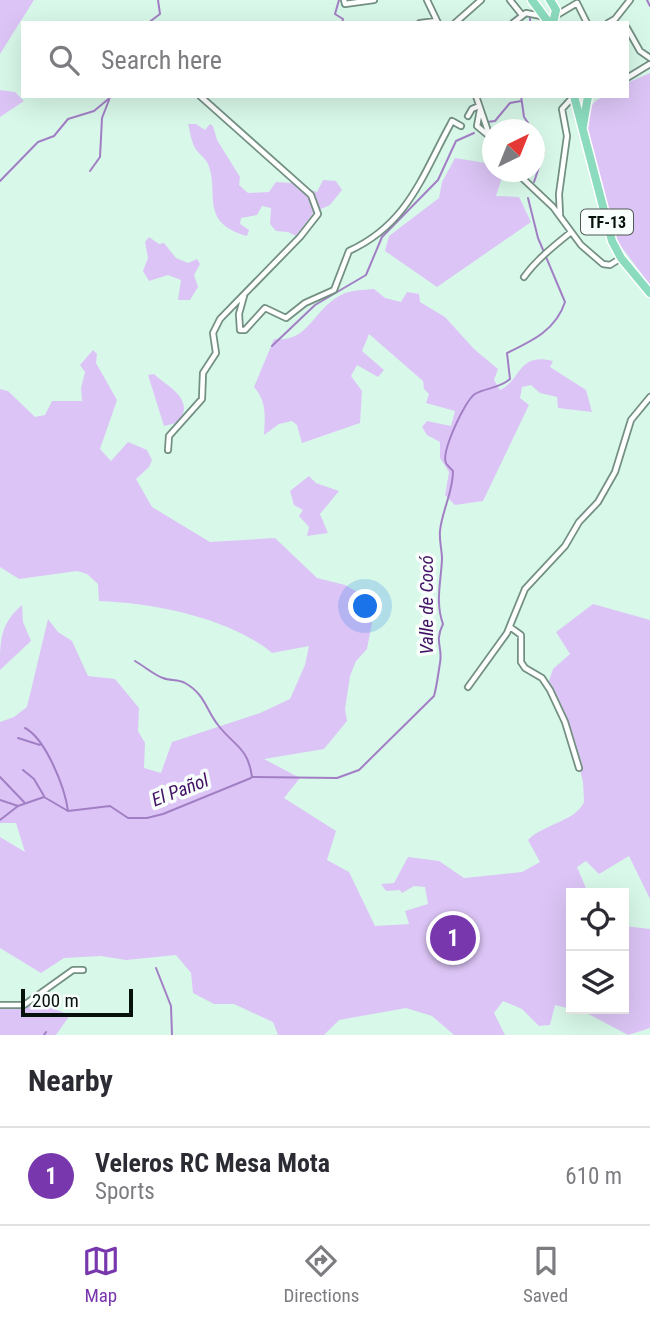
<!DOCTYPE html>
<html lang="en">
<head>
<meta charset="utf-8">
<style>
  :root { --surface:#fff; --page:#f2f2f3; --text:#2b2b33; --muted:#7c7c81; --line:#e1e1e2; --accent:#7837ac }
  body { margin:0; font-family:"Roboto Condensed",sans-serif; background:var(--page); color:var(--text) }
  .controls { position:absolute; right:21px; bottom:21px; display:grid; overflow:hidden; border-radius:0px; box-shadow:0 7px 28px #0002 }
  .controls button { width:63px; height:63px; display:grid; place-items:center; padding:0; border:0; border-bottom:2px solid var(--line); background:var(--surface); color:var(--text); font:35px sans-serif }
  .compass { position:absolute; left:482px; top:119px; width:63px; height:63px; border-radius:50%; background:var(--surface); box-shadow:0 7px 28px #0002; rotate:43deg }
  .scale { position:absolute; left:21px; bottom:18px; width:112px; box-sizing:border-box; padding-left:7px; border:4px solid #07120d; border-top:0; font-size:19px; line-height:24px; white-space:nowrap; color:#07120d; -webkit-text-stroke:5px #f8fefb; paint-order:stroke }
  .you { position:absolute; left:366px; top:607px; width:24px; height:24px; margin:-18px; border:5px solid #fff; border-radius:50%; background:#1a73e8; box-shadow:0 0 0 10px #1a73e833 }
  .badge { display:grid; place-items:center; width:46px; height:46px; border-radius:50%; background:var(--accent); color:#fff; font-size:23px; font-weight:700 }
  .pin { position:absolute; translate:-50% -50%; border:4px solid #fff; box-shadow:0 2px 7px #0006 }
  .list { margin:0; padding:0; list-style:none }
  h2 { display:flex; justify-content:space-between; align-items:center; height:91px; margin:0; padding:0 28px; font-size:30px }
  h2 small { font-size:23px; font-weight:400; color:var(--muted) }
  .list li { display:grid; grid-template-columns:46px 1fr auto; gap:21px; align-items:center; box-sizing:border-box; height:98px; padding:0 28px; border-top:2px solid var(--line) }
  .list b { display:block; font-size:26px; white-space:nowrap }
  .list p { margin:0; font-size:23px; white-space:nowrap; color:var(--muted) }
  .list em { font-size:23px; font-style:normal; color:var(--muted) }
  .icon { flex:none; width:38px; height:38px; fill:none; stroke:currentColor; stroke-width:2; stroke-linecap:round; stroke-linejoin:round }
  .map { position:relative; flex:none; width:650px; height:1035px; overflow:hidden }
  .search { position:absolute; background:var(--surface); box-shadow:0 7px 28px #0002; left:21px; right:21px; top:21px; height:77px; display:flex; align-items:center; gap:18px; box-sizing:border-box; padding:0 24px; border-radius:0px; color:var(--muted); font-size:26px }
  .sheet { height:189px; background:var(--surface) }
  nav { display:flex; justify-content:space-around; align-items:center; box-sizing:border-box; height:98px; border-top:2px solid var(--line); background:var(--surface); font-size:19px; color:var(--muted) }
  nav a { display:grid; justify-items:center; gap:4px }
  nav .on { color:var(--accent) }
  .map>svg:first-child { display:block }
</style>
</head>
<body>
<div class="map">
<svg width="650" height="1035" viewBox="0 0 650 1035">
  <rect width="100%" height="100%" fill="#d8f8e9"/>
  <path fill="#dcc5f6" d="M0 0H34L0 54Z
    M650 73V285L617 241 586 126C591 95 599 96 627 96V83Z
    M0 90 15 92 24 101 0 117Z
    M188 124H196L205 130 210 124 213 126 217 140 240 177 239 185 248 193 269 192 276 182 291 183 317 192 323 180 336 181 342 190 330 205 314 212 296 236 288 232 276 231 270 224 271 208 262 206 257 215 241 218 240 224 249 230 247 236C198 222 220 193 208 164 205 157 197 153 194 146 191 140 190 131 188 124Z
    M455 158 492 164V172L503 174 496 196 519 197 531 222 437 287 385 251 389 236 439 198 442 182Z
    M149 237 159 244 164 243 176 258 188 263 197 259 200 264 194 275 198 287 190 300H178L181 280 168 275 149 281 143 271 148 258 145 242Z
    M374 289 385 298 401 302 407 292 419 294 420 302 445 317 474 349 498 369 494 380 500 390C522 380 517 352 553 361L550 367 586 390 592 412 558 408 557 397 540 393 531 385 522 387 520 398 529 405 483 501 455 505 445 495 449 472 440 458V442L427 435 422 427 427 421 451 426 455 411 426 403 429 394 424 389 423 381 369 334 362 351 384 370 378 377 357 365 351 376 362 391 360 423 302 443 297 425 292 421 279 424 264 435C265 418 267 401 254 387L274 339C309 343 312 310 341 295 350 290 364 290 374 289Z
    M93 350 97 354 96 363 117 400 100 449 111 461 128 442 147 450 152 460 149 467 136 479 152 507 210 542 275 538 317 578 345 585 361 594 372 623 367 649 356 661 350 676 345 709 347 721 324 749 264 759 300 778 284 798 336 831 327 860 349 872 375 926 409 924 405 911 428 904 425 887 414 886 402 893 400 890 386 891 381 884 394 883 408 857 439 861 464 878 522 872 540 862 528 840C543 824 575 822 584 802L583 782 570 731 549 681 553 669 570 654 556 632 593 604 650 620V899L629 856 599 874 586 861 577 867 588 893H571V1009L555 1005 550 1025 539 1026 522 1009 503 1001 494 1013 505 1035H454L432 1016 406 1008 339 1020 324 1035H278L273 1022 234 1004H214L193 993 191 973 176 955 126 960 101 956 64 958 41 973 0 948V837L25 852 16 823H0V722L14 717 27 707 48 619 58 632 72 641 88 676 115 679 139 708 138 731 145 743 144 768 161 773 172 742 260 713 290 699 305 665 309 646 272 653C230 618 154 603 99 601L98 584 87 574 77 571 19 579 0 567V389L8 391 35 417 45 415 52 401H82L81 388 85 372 80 365Z
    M154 374C165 385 189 395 183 414 180 423 173 424 164 426L148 375Z
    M309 476 316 483 339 491 320 514 328 533 307 536 309 527 299 516 303 510 294 505 290 491Z
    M22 605 23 622 31 641 0 670C0 640 0 624 22 605Z
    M624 926 650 929V1028L628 1035 583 1011 571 1009H624Z
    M43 999 52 1008 70 1015 56 1035H0V1009Z"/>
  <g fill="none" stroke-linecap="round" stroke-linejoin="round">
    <path stroke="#a27fc5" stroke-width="2" d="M339 0 335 14 343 19 342 23
      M647 0 650 6
      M148 23 160 14 158 0
      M530 23V17
      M521 96 524 117 533 130
      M487 122 495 121 510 103 521 101
      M90 171 100 157 102 118 109 100
      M0 181 38 142 54 136 68 119 94 111 112 96
      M534 182 544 152 534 137
      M272 346 315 305 366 275 382 237 438 180 456 141 474 133
      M135 661C144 666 154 675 163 678 170 681 178 679 185 683 205 694 206 710 218 725 234 746 248 747 252 777L337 778 359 770 434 696C437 685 438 675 440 663 443 647 434 642 443 624 435 602 441 582 442 559 442 550 439 540 440 531 442 510 453 493 453 471 453 471 446 464 446 463 441 452 465 400 475 394 487 387 499 389 510 379L507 353C532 341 556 330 565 302L538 238 528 198
      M25 728C46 739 65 788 68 811
      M18 738 40 745
      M23 770 34 779 44 796
      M0 777 24 802
      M0 800 18 806 44 797 68 811 110 806 128 818H147L163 814 251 778
      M0 820 18 806
      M156 968 171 1006 172 1035
      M44 1035 46 1032"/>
    <defs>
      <path id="minor" d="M344 0 345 4 374 0
        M427 0 438 23
        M510 0 522 15
        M577 3 587 23
        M557 15 577 3
        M420 23 437 21
        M455 23 481 0
        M513 23 526 13 541 16
        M608 23 615 19 630 0
        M627 28 640 51 650 58
        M627 78 650 64
        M476 96 492 143
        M480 110 477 126 489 136
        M468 116 472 109 479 106
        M516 172 553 207 581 245 603 264 610 265 621 258
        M560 215 559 194 567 136 562 109 573 97
        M524 277C537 259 554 246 571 232
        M244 296 239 314 240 330H245L265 308 286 318 305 303 334 290 349 251C408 224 422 176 450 125L452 121 461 126
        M168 450 169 436 202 399 203 373 216 353 213 333 220 319 300 237 318 214 311 195 200 96
        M510 627 521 635V662L525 668 542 678 550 690 565 722 579 768
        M468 687 507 633 525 589 565 546 579 522 598 502 615 472 631 420 650 397
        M0 1005H24L73 970H83"/>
      <path id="primary" d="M532 0 549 23
        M550 0 556 10 553 23
        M574 96 612 241 621 258 650 293
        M583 126 588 96"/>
    </defs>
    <use href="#minor" stroke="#739083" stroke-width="8"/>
    <use href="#primary" stroke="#fff" stroke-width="11"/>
    <use href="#minor" stroke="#fff" stroke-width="4.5"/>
    <use href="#primary" stroke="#8bdcbf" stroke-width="8"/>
  </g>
  <g text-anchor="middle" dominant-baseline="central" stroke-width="7" stroke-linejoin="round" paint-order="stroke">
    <rect fill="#f8fefb" stroke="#4f5954" stroke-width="2" x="581" y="209.5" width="52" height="25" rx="5"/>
    <g font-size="16" font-weight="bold" fill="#07120d">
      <text x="607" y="222">TF-13</text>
    </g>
    <g font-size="19" font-style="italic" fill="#421065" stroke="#f8fefb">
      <text transform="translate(426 605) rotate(-90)">Valle de Cocó</text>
      <text transform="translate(180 790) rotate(-21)">El Pañol</text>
    </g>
  </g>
</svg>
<div class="controls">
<button><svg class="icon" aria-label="locate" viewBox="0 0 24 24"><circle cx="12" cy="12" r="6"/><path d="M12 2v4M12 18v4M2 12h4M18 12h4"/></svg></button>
<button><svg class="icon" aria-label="layers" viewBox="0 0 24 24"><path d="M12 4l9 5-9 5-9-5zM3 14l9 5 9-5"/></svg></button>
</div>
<svg class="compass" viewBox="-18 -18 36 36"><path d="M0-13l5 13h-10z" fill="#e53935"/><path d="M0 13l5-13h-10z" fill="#7c7c81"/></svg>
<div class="scale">200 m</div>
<div class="you"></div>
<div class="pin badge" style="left:453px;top:938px">1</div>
<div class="search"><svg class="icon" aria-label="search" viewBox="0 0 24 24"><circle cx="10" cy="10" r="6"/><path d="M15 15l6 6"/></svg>Search here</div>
</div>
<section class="sheet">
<h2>Nearby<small></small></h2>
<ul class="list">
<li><span class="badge">1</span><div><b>Veleros RC Mesa Mota</b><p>Sports</p></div><em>610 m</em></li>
</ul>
</section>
<nav>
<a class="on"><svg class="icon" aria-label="map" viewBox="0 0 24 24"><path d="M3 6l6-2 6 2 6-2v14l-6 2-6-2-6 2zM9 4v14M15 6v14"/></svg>Map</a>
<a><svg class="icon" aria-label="directions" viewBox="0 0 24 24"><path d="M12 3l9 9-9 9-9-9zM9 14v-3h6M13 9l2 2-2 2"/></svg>Directions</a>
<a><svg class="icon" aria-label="saved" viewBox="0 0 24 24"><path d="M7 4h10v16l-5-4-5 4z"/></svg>Saved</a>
</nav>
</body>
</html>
